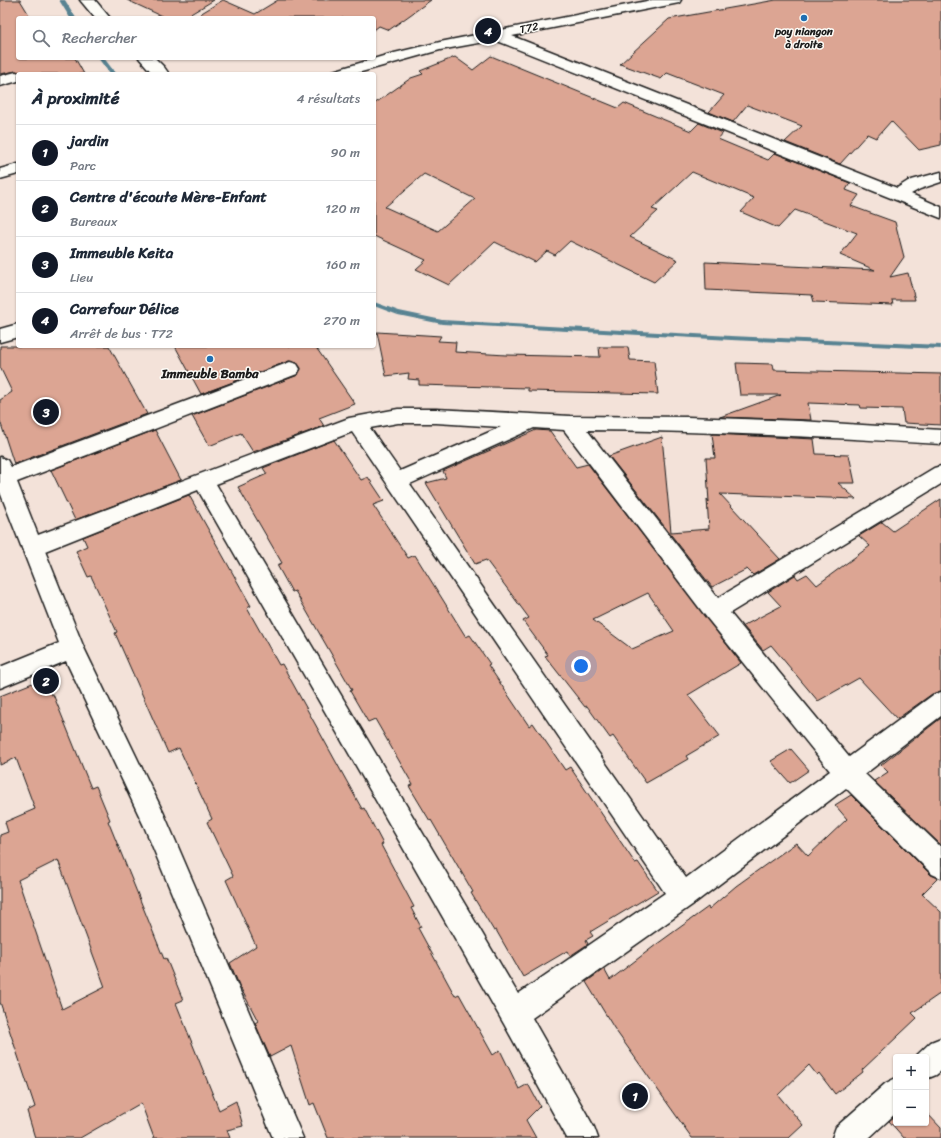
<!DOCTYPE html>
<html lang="fr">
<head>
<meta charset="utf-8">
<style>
  :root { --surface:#fff; --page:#f2f2f3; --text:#1f2937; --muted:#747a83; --line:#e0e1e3; --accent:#111827 }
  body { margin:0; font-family:Sriracha,sans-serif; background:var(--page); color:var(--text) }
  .controls { position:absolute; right:12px; bottom:12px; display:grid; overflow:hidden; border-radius:4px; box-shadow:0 1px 3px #0004 }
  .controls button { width:36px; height:36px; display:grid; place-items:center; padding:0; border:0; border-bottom:1px solid var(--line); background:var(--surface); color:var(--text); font:20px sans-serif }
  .you { position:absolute; left:581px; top:666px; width:14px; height:14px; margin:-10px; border:3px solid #fff; border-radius:50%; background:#1a73e8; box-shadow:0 0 0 6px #1a73e833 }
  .badge { display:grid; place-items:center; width:26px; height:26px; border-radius:50%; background:var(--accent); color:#fff; font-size:13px; font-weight:700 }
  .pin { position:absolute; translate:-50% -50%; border:2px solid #fff; box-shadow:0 1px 4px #0006 }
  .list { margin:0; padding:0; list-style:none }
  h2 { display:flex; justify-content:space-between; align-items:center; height:52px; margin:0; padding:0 16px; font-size:17px }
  h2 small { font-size:13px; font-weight:400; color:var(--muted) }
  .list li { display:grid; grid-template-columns:26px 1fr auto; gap:12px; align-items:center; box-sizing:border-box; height:56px; padding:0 16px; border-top:1px solid var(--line) }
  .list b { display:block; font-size:15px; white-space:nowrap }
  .list p { margin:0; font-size:13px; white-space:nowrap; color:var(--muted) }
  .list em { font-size:13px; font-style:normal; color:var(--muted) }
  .icon { flex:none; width:22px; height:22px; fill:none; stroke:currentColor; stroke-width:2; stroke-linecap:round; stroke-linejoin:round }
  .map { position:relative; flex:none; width:941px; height:1138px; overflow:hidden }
  .search { position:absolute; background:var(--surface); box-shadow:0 1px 3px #0004; left:16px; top:16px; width:360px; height:44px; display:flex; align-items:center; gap:10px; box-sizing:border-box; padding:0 14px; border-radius:4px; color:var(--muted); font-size:15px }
  .panel { position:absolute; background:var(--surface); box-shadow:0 1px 3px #0004; left:16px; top:72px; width:360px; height:276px; border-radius:4px }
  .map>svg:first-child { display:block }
</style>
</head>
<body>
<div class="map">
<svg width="941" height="1138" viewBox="0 0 941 1138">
  <rect width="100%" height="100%" fill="#f3e2d9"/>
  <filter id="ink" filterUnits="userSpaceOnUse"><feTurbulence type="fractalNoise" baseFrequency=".025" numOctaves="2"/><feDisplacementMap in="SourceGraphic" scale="8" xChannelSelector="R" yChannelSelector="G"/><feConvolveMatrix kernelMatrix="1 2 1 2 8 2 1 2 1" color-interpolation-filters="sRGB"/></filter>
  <g filter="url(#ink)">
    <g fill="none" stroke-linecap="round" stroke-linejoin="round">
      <path fill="#588392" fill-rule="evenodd" d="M59 0H65L76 18H70Z
        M98 58H104L116 74H110Z
        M374 302 399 311 442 320 731 336 941 345V349L731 340 442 324 398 315 374 306Z"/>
    </g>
    <path fill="#dca593" stroke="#1c1c1c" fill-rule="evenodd" d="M0 0H20L31 18H18V58H75L84 74H23L16 71 0 74Z
      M127 0H214L184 18H166Z
      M223 0 255 14 278 0H431L389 30 379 26 374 30V18H209L200 14Z
      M776 0H941V145L919 150 891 121 876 138 867 134 840 164 785 142 802 126 747 105 733 122 709 112 724 95 667 73 661 79 620 64 669 19Z
      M491 56 618 108 624 103 691 131 699 123 723 133 718 139 768 160 775 153 850 183 846 190 859 195 851 206 895 222 904 257 890 277 908 273 915 300H892L893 305 814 302 812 295 706 290 705 262 875 270 840 255 857 233 795 210 778 228 741 212 754 198 692 172 652 209 658 211 630 237 678 260 654 282 570 241 555 255 547 251 535 262 495 242 449 285 416 269 426 260 374 236V104L411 78 423 74 420 71 455 57 473 70ZM424 174 475 199 438 231 385 207Z
      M377 332 441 336 438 341 456 342 455 352 506 355 600 357 599 347H628L630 360 654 361 658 394 528 391V388L419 385V380L408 379 409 373 386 376Z
      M0 346H109L147 414 14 464 0 421V400L12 392 0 367Z
      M175 346H315L355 404 319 418 324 426 253 452 241 433 209 446 192 416 298 375 301 368 297 363 289 361 201 394Z
      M736 363 773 364 774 370 941 374V425L904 423 902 409 861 408 860 405 808 403 811 420 720 417 781 395H740Z
      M155 430 181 480 75 520 51 470Z
      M536 430 550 431 576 467 588 464 741 663 688 695 720 736 686 756 688 759 646 783 613 736 610 738 587 706 585 707 545 656 548 655 523 621 529 618 486 560 475 564 426 483 446 478 443 471ZM648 593 674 631 632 649 593 620Z
      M712 434 814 439 816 454 849 455 855 483H838L856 499 720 494 780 559 753 575 747 569 712 587 609 456 662 437 671 532 709 529 707 499 709 502 706 458H715Z
      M334 440 361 480 368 477 384 501 373 505 408 558 415 555 466 637 470 635 490 664 488 665 529 726 533 723 565 770 570 767 635 863 638 862 658 891 590 932 593 936 586 940 588 944 570 956 567 951 523 977 496 930 494 931 471 893 473 892 431 820 430 821 409 786 413 785 375 719 368 722 350 691 352 690 295 591 292 592 277 565 282 563 238 487 267 474 263 468Z
      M189 495 251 606 247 608 279 665 282 664 362 809 364 808 383 844 381 845 414 907 411 908 421 927 418 928 455 996 459 994 493 1055 500 1050 519 1089 528 1084 540 1106 526 1120 536 1138H328L314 1103 310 1105 291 1046 270 1057 255 1023 258 1021 239 985 230 963 256 946 226 880 233 876 207 822 212 819 179 748 168 753 115 633 117 632 91 576 88 577 76 551 87 546 83 537Z
      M941 499V691L932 694 897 719 859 678 818 701 771 645 763 650 743 626 781 606 768 592 795 575 798 579 807 574 817 585 870 546 859 536 882 522 893 531Z
      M45 678 51 695 53 694 91 788 96 786 110 820 108 821 132 880 164 959 166 958 183 1000 176 1003 219 1110 236 1101 243 1126 227 1130 230 1138H154L141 1103 80 1138H35L27 1111 35 1107 0 1002V835L8 832 5 822 35 809 16 758 0 765V696ZM58 860 105 987 62 1009 18 880Z
      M941 718V845L874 781 888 772 881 765Z
      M791 749 809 770 790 783 771 761Z
      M851 795 931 875 938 878 922 894 941 912V993L912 1013 917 1018 862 1070 863 1072 835 1094 819 1073 817 1075 809 1065 778 1095 803 1125 789 1138H692L614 1028 586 982 604 969 610 980 657 944 708 907 709 909 736 886 796 843 808 856 847 819 835 805Z
      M926 1112 941 1128V1138H904L889 1121 896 1115V1123H926Z"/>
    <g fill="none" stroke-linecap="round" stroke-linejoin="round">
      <defs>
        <path id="minor" d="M80 0H95L110 18H95Z
          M652 0H681L679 3 674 4 512 36 897 188 908 181 941 172V182L920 189 911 194 941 207V218L495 40 440 50 354 74H330L333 71 390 54 440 42Z
          M139 58H155L164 67 169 74H153Z
          M16 72 22 74H18V81L0 86V76Z
          M18 164V174L0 179V169Z
          M18 324V337L0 342V329Z
          M290 362 297 364 300 369 297 374 17 482 38 535 349 418 398 409H436L570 416 688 417 800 421 941 430V444C823 437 705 431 587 430L718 598 934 468 941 466V484L730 613 849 757 933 695 941 692V716L865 774 941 847V878L932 874 846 788 692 905 532 1018 594 1127 598 1138H567L504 1024 198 490 45 551 84 648 164 814 303 1138H273L144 826 66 661 0 688V667L59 643 0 492V457L7 460 11 467ZM398 423H436L501 427 400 471 370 428ZM534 428 564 430 707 618 830 771 686 878 410 484ZM352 432 665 893 518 994 216 484Z
          M941 1038V1071L936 1075 926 1079V1057H915L931 1042Z
          M896 1078V1113L869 1138H832L836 1127 886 1083Z"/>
      </defs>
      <use href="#minor" stroke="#1c1c1c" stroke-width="3"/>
      <use href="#minor" fill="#fdfcf7" fill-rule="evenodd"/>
    </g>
  </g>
  <g fill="#1f6fb2" stroke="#fdfcf7" stroke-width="1.5">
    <circle cx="804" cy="18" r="4"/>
    <circle cx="210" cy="359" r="4"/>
  </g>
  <g text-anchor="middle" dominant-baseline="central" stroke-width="3" stroke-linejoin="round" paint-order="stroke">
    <g font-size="11" fill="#1c1c1c" stroke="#fdfcf7">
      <text transform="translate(529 28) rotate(-11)">T72</text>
    </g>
    <g font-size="11" font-weight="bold" fill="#1c1c1c" stroke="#fdfcf7">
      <text x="804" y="31">poy niangon<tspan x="804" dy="13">à droite</tspan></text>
    </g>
    <g font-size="13" font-weight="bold" fill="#1c1c1c" stroke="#fdfcf7">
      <text x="210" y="373">Immeuble Bamba</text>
    </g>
  </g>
</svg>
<div class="controls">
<button>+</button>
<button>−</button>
</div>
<div class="you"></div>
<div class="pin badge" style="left:635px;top:1096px">1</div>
<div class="pin badge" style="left:46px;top:681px">2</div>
<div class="pin badge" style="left:46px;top:412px">3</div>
<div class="pin badge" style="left:488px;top:31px">4</div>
<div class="search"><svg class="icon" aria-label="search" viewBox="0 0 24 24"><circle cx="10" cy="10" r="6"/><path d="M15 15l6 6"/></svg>Rechercher</div>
<section class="panel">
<h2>À proximité<small>4 résultats</small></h2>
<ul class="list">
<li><span class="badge">1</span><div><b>jardin</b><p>Parc</p></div><em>90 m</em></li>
<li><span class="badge">2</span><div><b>Centre d'écoute Mère-Enfant</b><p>Bureaux</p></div><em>120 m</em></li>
<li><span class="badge">3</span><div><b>Immeuble Keita</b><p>Lieu</p></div><em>160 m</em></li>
<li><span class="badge">4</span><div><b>Carrefour Délice</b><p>Arrêt de bus · T72</p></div><em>270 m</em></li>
</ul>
</section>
</div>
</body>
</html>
